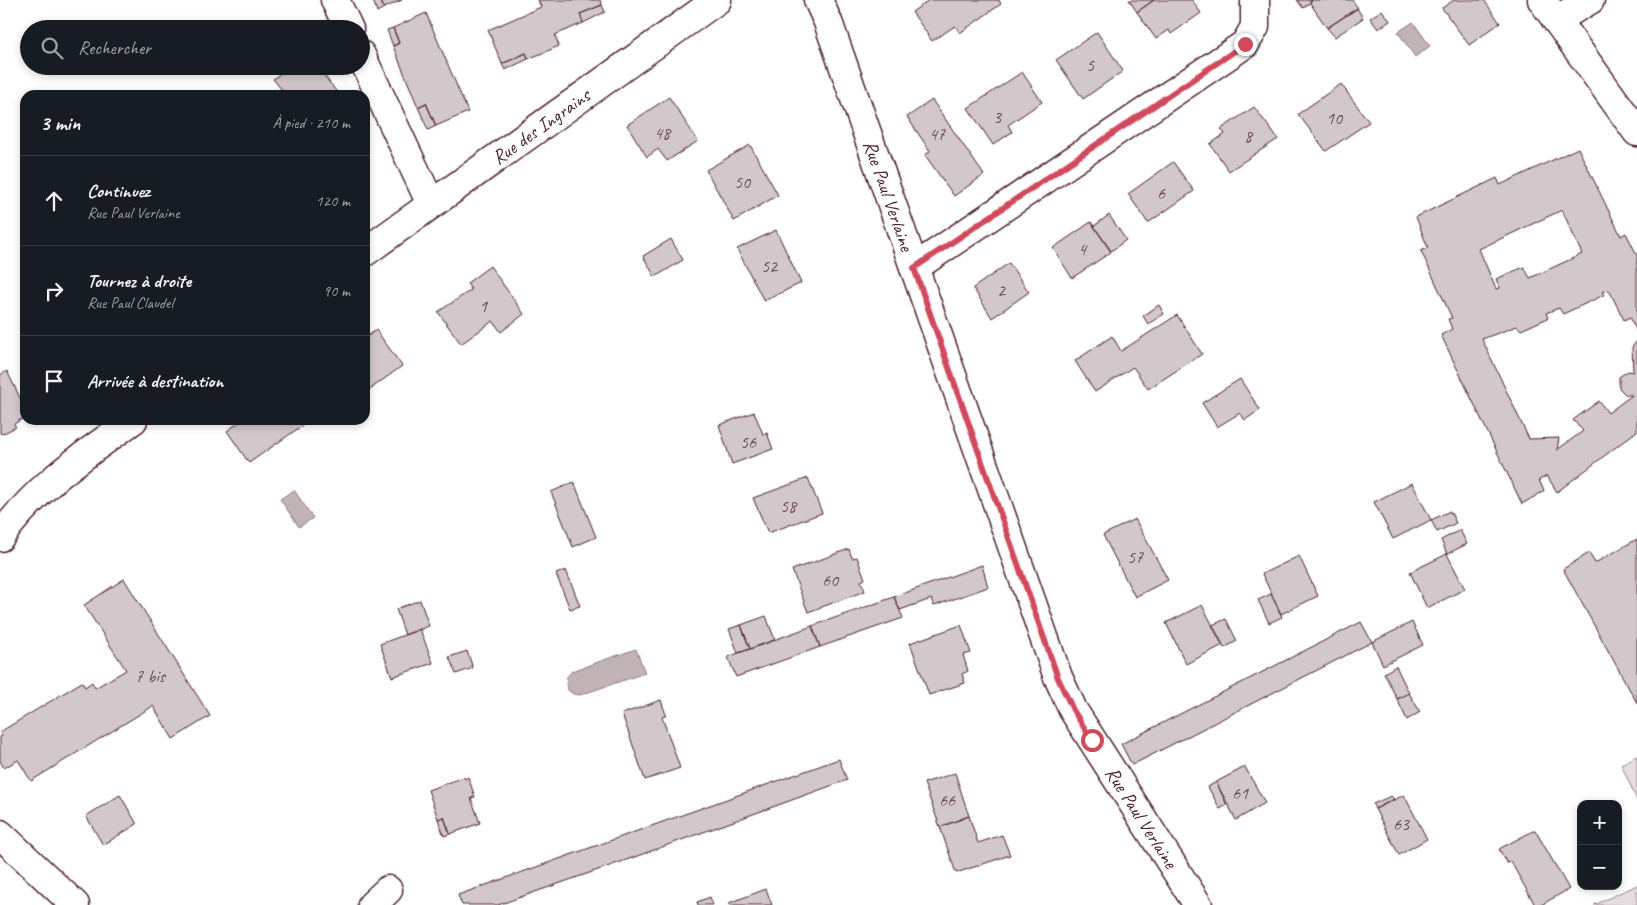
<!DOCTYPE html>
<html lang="fr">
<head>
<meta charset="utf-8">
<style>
  :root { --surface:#171b24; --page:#20242c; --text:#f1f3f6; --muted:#9ea1a6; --line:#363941 }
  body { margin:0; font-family:Caveat,sans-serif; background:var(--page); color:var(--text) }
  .controls { position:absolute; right:15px; bottom:15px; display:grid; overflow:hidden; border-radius:10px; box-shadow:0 2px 8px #0003 }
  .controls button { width:45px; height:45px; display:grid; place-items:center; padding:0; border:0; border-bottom:1px solid var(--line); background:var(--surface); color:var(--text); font:25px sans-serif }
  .stop { position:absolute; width:15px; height:15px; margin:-11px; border:4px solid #d1495b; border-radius:50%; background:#fff }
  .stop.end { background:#d1495b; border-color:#fff; box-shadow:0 1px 5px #0008 }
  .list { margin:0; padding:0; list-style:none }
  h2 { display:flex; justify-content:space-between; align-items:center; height:65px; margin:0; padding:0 20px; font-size:21px }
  h2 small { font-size:16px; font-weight:400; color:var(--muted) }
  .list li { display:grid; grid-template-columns:32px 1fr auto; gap:15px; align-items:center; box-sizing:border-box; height:90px; padding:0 20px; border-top:1px solid var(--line) }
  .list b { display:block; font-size:19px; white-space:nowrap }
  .list p { margin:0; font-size:16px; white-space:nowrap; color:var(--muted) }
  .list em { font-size:16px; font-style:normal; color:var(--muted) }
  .icon { flex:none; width:28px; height:28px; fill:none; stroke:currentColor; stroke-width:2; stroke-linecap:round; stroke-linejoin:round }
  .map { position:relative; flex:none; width:1637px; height:905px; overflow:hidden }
  .search { position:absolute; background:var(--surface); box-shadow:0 2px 8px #0003; left:20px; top:20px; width:350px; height:55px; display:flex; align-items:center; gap:12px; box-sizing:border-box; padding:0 18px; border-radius:28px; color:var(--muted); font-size:19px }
  .panel { position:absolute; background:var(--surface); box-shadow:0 2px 8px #0003; left:20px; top:90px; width:350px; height:335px; border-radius:15px }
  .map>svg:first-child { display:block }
</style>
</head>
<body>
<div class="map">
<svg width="1637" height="905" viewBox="0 0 1637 905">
  <rect width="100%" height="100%" fill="#fff"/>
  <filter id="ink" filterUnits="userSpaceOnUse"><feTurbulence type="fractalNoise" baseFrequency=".02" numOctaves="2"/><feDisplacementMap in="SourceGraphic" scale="10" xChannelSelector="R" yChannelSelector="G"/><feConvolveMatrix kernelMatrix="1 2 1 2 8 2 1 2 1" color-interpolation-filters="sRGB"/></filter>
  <g filter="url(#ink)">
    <path fill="#e5dee0" stroke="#987e86" d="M1637 756V800L1621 764Z
      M1637 885V905H1594Z"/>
    <path fill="#c1b3b6" stroke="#91787e" d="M1413 22 1430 46 1415 57 1398 32Z
      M294 490 313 518 299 527 280 499Z
      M636 649 645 673 580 695 573 694 568 690 566 678 572 671Z"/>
    <path fill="#d2c7cb" stroke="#4a1f2b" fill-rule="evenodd" d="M373 0H380L384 8 377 12Z
      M380 0H402L384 8Z
      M538 0H600L602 5 580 14 583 23 555 35 559 46 528 59 526 53 502 64 488 30 541 7Z
      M929 0H999L1001 4 960 33 955 26 932 41 912 12Z
      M1129 0H1154L1137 12Z
      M1154 0H1192L1201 13 1171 34 1169 30 1156 39 1137 12Z
      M1297 0H1311L1312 1 1303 8Z
      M1311 0H1352L1358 8 1327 28 1310 3Z
      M1454 0H1484L1500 23 1469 45 1442 8Z
      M602 5 605 12 583 23 580 14Z
      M1357 8 1363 18 1335 37 1327 28Z
      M1382 10 1390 21 1378 29 1370 18Z
      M426 13 468 112 436 126 426 103 418 107 393 46 399 43 393 28Z
      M393 28 399 43 393 46 387 30Z
      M1097 32 1123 71 1083 99 1056 60Z
      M526 53 528 59 505 70 502 64Z
      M290 66H317L339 95H286L273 79Z
      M1022 72 1042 102 1008 125 1012 132 993 145 968 108Z
      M1341 84 1369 122 1326 151 1298 114Z
      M669 97 698 141 667 161 658 149 647 157 627 125Z
      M932 100 984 175 954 196 925 155 930 151 907 117Z
      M426 103 436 126 428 130 418 107Z
      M1254 107 1278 139 1229 171 1210 144 1225 134 1221 129Z
      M750 145 778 195 734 221 706 170Z
      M1578 148 1621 236 1626 233 1637 255V332L1630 317 1624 320 1609 290 1602 292 1604 295 1563 314 1559 308 1546 313 1548 318 1521 330 1517 326 1482 339 1529 439 1559 438 1557 450 1583 431 1573 420 1599 401 1608 413 1632 395H1626L1619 388V377L1628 371 1633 372 1632 347 1637 341V431L1557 492 1547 476 1539 480 1544 491 1522 504 1441 335 1452 329 1448 319 1452 318 1421 251 1428 248 1416 217 1497 178 1500 185ZM1562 210 1582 254 1530 278 1524 267 1496 279 1500 288 1496 289 1479 249Z
      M1173 162 1194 191 1148 223 1128 194Z
      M1109 215 1126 240 1111 251 1094 226Z
      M1091 222 1111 252 1072 278 1053 248Z
      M776 230 801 283 764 301 737 249Z
      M671 239 683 260 655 277 643 256Z
      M1009 263 1029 292 992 318 973 288Z
      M490 266 524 314 501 332 493 321 461 344 438 312 471 290 467 283Z
      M1159 305 1164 314 1148 324 1143 316Z
      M1177 315 1202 354 1148 389 1133 367 1095 392 1075 361 1112 336 1121 351Z
      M376 330 402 366 365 393V338Z
      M7 371 25 408V417L14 424 16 427 2 434 0 433V375Z
      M1240 379 1260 410 1245 420 1240 413 1217 427 1202 403Z
      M754 412 763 434 767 433 773 449 732 464 719 425Z
      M242 420H299L303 425 249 463 227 431Z
      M808 478 822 513 768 533 753 498Z
      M574 482 596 537 573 547 551 492Z
      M1412 483 1431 520 1393 539 1374 502Z
      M1450 511 1456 523 1437 532 1431 520Z
      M1135 519 1168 580 1135 597 1103 535Z
      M1460 530 1467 544 1447 554 1441 540Z
      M1637 539V703L1563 569 1589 553 1595 563Z
      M849 549 852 558 857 557 865 579 861 581 865 591 808 612 792 570Z
      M1447 554 1465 589 1427 608 1410 572Z
      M1299 556 1318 596 1281 614 1262 574Z
      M982 565 988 587 934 606 931 599 900 610 894 597Z
      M566 570 580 606 570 609 556 574Z
      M124 579 210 716 173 739 153 706 31 781 18 760 4 768 0 761V737L2 736 0 732 82 682 85 687 92 682 95 688 126 670 84 605Z
      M1271 594 1282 617 1269 623 1258 600Z
      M894 597 903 618 820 647 812 626Z
      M420 600 429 626 405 635 396 609Z
      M1202 605 1223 645 1186 664 1166 623Z
      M766 616 775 640 750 649 741 625Z
      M1226 619 1237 641 1224 648 1212 625Z
      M1361 622 1372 642 1132 765 1121 744Z
      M1412 622 1423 645 1383 665 1372 642Z
      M741 625 750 649 738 653 729 629Z
      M961 625 971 653 963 655 968 671 962 674 965 683 929 695 910 643Z
      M812 626 820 647 736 677 728 657Z
      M420 629 433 663 392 677 380 644Z
      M467 651 473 668 456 674 449 657Z
      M1396 666 1409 693 1397 699 1384 673Z
      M1409 693 1420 712 1407 720 1397 699Z
      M661 700 666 715 662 717 680 768 645 780 622 714Z
      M839 759 847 780 618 863 498 905H462L458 895Z
      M1245 767 1265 803 1236 820 1216 782Z
      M955 773 969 816 940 827 924 783Z
      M464 777 465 779 468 777 475 797 471 798 480 823 450 834 444 817 438 819 428 790Z
      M1216 782 1227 805 1220 809 1208 787Z
      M120 795 137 824 103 845 86 816Z
      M1404 795 1427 839 1399 855 1375 809Z
      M1391 796 1394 799 1375 809 1373 804Z
      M969 816 978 843 1002 835 1010 855 956 873 940 827Z
      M444 817 450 834 444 836 438 819Z
      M1535 830 1569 889 1541 905H1535L1511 862 1507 863 1499 849Z
      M766 889 772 905H730L729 903Z
      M710 897 713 905H698L697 902Z"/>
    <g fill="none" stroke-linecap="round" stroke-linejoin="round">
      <defs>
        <g id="minor">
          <path d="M335 0 349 29"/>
          <path id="s1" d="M818 0 828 22 1058 677 1073 710 1198 905"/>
          <path d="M1542 0 1637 132"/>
          <path d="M1556 20 1590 0"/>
          <path d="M361 55 431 204"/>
          <path id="s2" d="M365 252 717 0"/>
          <path d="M914 268 1245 44 1255 27V0"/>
          <path d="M0 537C38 485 82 457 133 420"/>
          <path d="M0 834 75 905"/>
          <path d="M372 905 388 890"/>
        </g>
      </defs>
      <use href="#minor" stroke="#4a1f2b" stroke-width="31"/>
      <use href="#minor" stroke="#fff" stroke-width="28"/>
    </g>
  </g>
  <g fill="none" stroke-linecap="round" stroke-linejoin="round" filter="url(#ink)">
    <path stroke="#d1495b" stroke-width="6" d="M1092 740 1073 710 1058 678 914 268 1245 44"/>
  </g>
  <g text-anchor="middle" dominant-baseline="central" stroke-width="5" stroke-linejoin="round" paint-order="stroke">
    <g font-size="18" fill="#6c4953">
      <text x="1090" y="65">5</text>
      <text x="997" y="117">3</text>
      <text x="1334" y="118">10</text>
      <text x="662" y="133">48</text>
      <text x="937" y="134">47</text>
      <text x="1248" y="136">8</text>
      <text x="742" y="182">50</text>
      <text x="1161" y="193">6</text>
      <text x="1082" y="249">4</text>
      <text x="769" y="266">52</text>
      <text x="1001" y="290">2</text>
      <text x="483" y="306">1</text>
      <text x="748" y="442">56</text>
      <text x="788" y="506">58</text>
      <text x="1135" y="557">57</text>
      <text x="830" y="580">60</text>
      <text x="150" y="676">7 bis</text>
      <text x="1240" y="793">61</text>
      <text x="947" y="800">66</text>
      <text x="1401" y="824">63</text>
    </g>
    <g font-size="20" fill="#4a1f2b" stroke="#fff">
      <text stroke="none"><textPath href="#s2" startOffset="216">Rue des Ingrains</textPath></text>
      <text stroke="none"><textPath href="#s1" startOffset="208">Rue Paul Verlaine</textPath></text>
      <text stroke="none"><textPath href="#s1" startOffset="882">Rue Paul Verlaine</textPath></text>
    </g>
  </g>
</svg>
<div class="controls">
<button>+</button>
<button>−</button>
</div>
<div class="stop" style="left:1092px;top:740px"></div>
<div class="stop end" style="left:1245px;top:44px"></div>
<div class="search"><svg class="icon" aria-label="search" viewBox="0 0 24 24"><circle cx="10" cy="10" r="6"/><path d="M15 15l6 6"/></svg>Rechercher</div>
<section class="panel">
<h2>3 min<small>À pied · 210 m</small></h2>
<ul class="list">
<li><svg class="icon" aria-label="ahead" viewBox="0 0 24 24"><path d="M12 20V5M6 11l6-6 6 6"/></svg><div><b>Continuez</b><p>Rue Paul Verlaine</p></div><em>120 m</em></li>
<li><svg class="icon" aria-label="right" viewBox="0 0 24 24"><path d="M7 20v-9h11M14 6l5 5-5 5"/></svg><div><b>Tournez à droite</b><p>Rue Paul Claudel</p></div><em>90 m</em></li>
<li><svg class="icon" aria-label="arrive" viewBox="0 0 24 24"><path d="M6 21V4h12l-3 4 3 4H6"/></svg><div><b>Arrivée à destination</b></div></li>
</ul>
</section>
</div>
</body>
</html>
